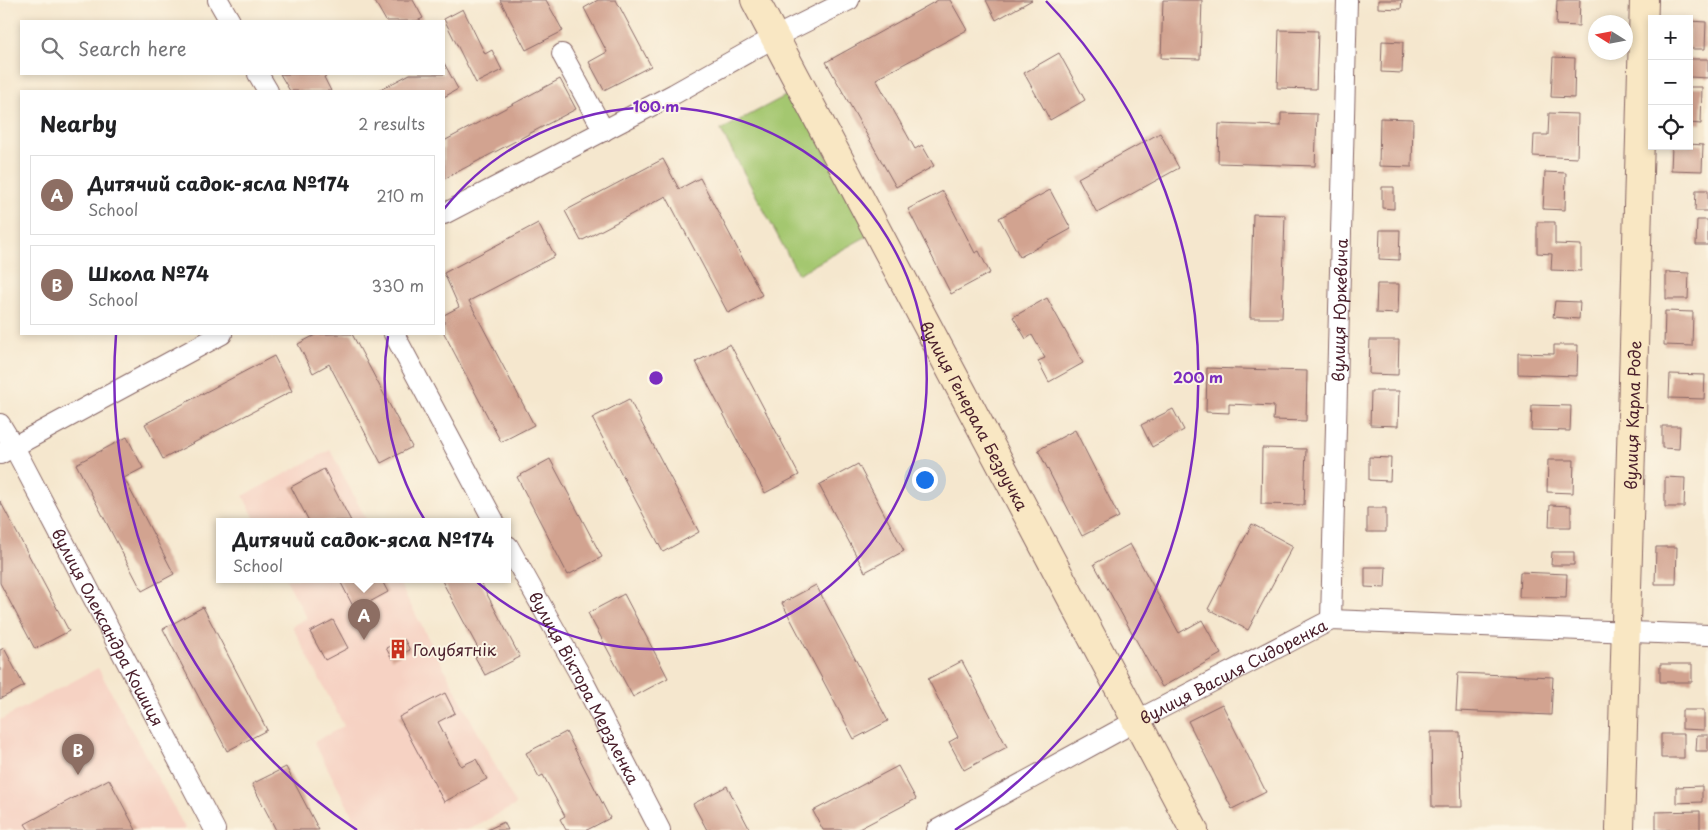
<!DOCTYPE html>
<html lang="en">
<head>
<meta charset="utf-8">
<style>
  :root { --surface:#fff; --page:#f6f6f6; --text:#202124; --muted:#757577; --line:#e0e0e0; --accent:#0b8043 }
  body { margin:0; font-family:"Playpen Sans",sans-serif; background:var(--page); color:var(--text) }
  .controls { position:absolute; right:15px; top:15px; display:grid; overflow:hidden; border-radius:0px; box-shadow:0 2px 8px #0003 }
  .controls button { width:45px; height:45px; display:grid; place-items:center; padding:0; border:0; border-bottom:1px solid var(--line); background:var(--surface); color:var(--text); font:25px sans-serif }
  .compass { position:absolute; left:1588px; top:15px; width:45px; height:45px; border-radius:50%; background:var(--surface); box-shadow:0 2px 8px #0003; rotate:281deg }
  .you { position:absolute; left:924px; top:479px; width:18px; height:18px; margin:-12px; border:4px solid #fff; border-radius:50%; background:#1a73e8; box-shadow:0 0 0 8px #1a73e833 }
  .badge { display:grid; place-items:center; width:32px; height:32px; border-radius:50%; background:var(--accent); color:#fff; font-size:16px; font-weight:700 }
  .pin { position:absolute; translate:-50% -41px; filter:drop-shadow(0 1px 2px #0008) }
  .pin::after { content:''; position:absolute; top:26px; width:18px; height:15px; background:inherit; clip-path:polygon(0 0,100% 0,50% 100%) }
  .popup { position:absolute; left:216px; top:518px; width:295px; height:65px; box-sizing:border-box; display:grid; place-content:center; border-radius:0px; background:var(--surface); filter:drop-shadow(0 1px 4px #0005); font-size:16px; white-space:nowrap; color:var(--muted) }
  .popup b { font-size:19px; color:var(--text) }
  .popup::after { content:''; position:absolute; left:50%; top:100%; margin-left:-10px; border:10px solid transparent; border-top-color:var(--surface) }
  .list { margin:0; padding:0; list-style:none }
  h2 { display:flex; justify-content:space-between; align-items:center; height:65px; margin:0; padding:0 20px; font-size:21px }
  h2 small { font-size:16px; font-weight:400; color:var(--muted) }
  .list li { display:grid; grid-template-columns:32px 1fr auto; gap:15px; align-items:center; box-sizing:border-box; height:80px; margin:0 10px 10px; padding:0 10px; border:1px solid var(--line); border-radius:0px }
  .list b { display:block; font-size:19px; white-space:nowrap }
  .list p { margin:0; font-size:16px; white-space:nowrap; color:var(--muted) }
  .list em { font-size:16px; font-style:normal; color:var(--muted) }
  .icon { flex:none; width:28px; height:28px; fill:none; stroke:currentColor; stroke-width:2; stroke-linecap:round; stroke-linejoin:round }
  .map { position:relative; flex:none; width:1708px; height:830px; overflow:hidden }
  .search { position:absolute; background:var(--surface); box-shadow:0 2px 8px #0003; left:20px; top:20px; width:425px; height:55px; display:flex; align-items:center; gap:12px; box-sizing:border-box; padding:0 18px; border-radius:0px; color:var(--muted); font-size:19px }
  .panel { position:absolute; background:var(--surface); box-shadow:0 2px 8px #0003; left:20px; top:90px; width:425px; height:245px; border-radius:0px }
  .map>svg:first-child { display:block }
</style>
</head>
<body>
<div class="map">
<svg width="1708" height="830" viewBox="0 0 1708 830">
  <rect width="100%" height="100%" fill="#fcf5e5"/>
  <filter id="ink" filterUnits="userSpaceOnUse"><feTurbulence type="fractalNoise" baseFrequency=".02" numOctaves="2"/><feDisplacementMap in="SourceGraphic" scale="10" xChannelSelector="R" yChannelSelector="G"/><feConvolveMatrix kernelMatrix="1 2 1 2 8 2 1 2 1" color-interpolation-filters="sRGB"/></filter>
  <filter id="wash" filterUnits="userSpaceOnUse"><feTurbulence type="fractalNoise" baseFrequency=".0096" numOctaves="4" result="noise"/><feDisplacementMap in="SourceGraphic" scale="20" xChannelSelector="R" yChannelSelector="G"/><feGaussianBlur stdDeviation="1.12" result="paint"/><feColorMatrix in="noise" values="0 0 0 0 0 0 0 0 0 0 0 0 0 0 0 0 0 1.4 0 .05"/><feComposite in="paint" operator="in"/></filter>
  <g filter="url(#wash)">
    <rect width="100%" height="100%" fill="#f5e7ce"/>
    <path fill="#f6d2c3" d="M330 450 367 521H256L243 496Z
      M286 579H397L516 805 467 830H360L314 742 344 726 292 626 307 618Z
      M98 668 186 830H0V720Z"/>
    <path fill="#a4c770" stroke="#77734e" d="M793 92 869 235 798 274 721 130Z"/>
    <g id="blocks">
      <path fill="#d2a390" d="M374 0H413L423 18 417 21H386Z
        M500 0H546L563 31 526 50Z
        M598 0H616L651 66 604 90 589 62 607 52 584 8Z
        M938 0H950L967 30 876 79 915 149 922 145 934 166 896 187 826 62Z
        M986 0H1032L996 20Z
        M1163 0H1202L1200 59 1161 58Z
        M1378 0H1402L1401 9 1378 8Z
        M1557 0H1580L1579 26 1556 25Z
        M463 9 485 54 492 50 502 70 476 83 444 19Z
        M1689 21 1706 22 1705 49H1689Z
        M1279 30 1318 31 1316 89 1277 88Z
        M1382 41 1403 42 1402 73 1381 72Z
        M1059 53 1085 100 1050 120 1024 73Z
        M1553 57 1575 58 1574 98 1551 97Z
        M1690 59H1708V78L1689 77Z
        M444 63 458 89 444 97V91H378L410 74H444Z
        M280 74H331L324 77 331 91H290Z
        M560 79 576 109 444 179V141Z
        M1689 87H1702L1701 124 1689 123Z
        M1281 113 1317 114 1315 166 1218 163 1219 124 1281 126Z
        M1549 113 1578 114 1577 158 1533 156 1534 135H1548Z
        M1380 118 1413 119 1412 167 1379 166Z
        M1160 133 1179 168 1097 213 1078 178Z
        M1689 144 1703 145 1702 171 1671 170 1672 146H1689Z
        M663 159 679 189 700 178 762 295 728 313 666 196 581 241 565 211Z
        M1545 172 1566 173 1565 210 1543 209Z
        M1382 187H1394V209L1382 208Z
        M1050 190 1071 229 1020 257 999 218Z
        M1696 190H1708V211H1695Z
        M943 191 975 253 979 251 990 273 951 294 908 209Z
        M1253 214 1285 215 1282 318H1250Z
        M1697 220H1708V245H1696Z
        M1537 222H1555V244L1581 245V271L1551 270 1552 254 1537 253Z
        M538 223 555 256 469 301 534 425 501 442 444 333V315L459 307 444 273Z
        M1380 230H1400L1399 260 1379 259Z
        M1666 272 1689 273 1688 299H1666Z
        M1377 284H1399L1398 314 1376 313Z
        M1047 298 1083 363 1049 382 1038 361 1045 358 1032 335 1026 339 1013 317Z
        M1555 301 1580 302 1579 319 1553 317Z
        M1665 311 1693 312 1692 346 1664 345Z
        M317 334H352L412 447 381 463 329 364 313 373 298 344Z
        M1370 340H1399L1398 375 1369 374Z
        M730 344 799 475 765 493 696 362Z
        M1554 345H1578L1577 376 1518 374V353L1554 354Z
        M274 356 292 391 163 459 145 424Z
        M1207 368 1307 371 1306 421 1273 420 1274 406 1229 404V413L1206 412Z
        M1670 374 1705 375 1704 399 1669 398Z
        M1371 391H1399L1398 426 1370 425Z
        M629 399 699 532 663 552 592 418Z
        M1532 405 1571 406 1570 431 1531 430Z
        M1173 409 1184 430 1152 447 1141 425Z
        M1662 426H1680L1679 449 1662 448Z
        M1075 430 1119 517 1082 536 1038 450Z
        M127 437 143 468 124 478 174 574 142 591 76 464Z
        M1262 448 1306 449 1304 505 1261 504Z
        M1369 457 1391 458 1390 481 1369 480Z
        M550 459 602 557 568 575 517 477Z
        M1548 460H1574L1573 493 1547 492Z
        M858 464 904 551 865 572 819 485Z
        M324 469 351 521H309L291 487Z
        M1665 477 1685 478 1684 507H1665Z
        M0 501 69 631 35 649 0 583Z
        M1550 505 1571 506V527H1549Z
        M1367 508H1386V532H1367Z
        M1252 524 1293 546 1248 630 1208 609Z
        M1130 544 1179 633 1202 620 1221 654 1162 687 1094 564Z
        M1656 547H1677L1676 584H1655Z
        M1552 552H1574V565H1551Z
        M1365 567H1386L1385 588 1365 587Z
        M1520 572 1567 574 1566 598 1519 597Z
        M339 579H381L388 592 355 610Z
        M441 579H479L520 657 485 675 475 657 481 654Z
        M816 585 888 721 854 739 782 603Z
        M624 594 668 678 633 697 588 613Z
        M203 607 267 730 227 751 163 629Z
        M333 620 348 648 325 660 310 632Z
        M404 639 410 650 392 659 386 648Z
        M4 648 24 686 0 699V650Z
        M962 661 1007 747 964 770 949 742 958 737 928 679Z
        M1660 664H1692V682H1660Z
        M1458 673 1553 677 1551 715 1456 711Z
        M445 693 455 713 438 722 461 766 476 759 487 779 444 802 399 717Z
        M1222 704 1266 792 1232 809 1188 721Z
        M1682 710H1704V730L1682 729Z
        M566 732 610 818 587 830H566L560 819 565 816 543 775 539 777 526 753Z
        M1431 732H1460L1462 807H1432Z
        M1661 734H1684V758H1661Z
        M1697 735H1708V751H1696Z
        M898 766 916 799 857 830H823L813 811Z
        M286 767 319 830H276L252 784Z
        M109 779 136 830H29L25 824Z
        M727 786 750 830H707L693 804Z
        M1702 786V802L1676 803V787Z
        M1700 811V830H1656V812Z
        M504 822 508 830H487Z"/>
    </g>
  </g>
  <g filter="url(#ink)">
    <use href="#blocks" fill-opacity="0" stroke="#866564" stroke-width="1"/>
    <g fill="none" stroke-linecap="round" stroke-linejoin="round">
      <defs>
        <g id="street">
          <path d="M218 0 230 21"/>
          <path d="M562 54 604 131"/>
          <path d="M258 74 268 91"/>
          <path d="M444 214 674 94 775 37 849 0"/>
          <path d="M394 334 494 521"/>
          <path id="s1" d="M0 424 14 447 215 830"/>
          <path d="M0 454 222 334"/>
          <path id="s2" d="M508 546 579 673 660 830"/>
          <path id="s3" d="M1331 620 1347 0"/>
          <path id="s4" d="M937 830 1136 721 1331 620 1708 635"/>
        </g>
        <g id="secondary">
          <path id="s5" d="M755 0 1194 830"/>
          <path id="s6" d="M1620 830 1644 0"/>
        </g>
      </defs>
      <use href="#street" stroke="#866564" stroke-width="22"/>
      <use href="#secondary" stroke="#866564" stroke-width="30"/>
      <use href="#street" stroke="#fff" stroke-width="20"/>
      <use href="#secondary" stroke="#f9e7c3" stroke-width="28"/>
    </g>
  </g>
  <g fill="none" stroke="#7b2cbf" stroke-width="2.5">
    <path d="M444 209A271 271 0 1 1 388 336"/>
    <path d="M357 830A542 542 0 0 1 116 335M1046 1A542 542 0 0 1 955 830"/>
  </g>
  <defs>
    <symbol id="building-bare" viewBox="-9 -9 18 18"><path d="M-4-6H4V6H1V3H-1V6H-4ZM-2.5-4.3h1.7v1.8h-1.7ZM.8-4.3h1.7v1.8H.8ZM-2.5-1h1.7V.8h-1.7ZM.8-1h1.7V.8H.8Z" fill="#c8321e" stroke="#fcf5e5" stroke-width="2.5" paint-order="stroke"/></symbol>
  </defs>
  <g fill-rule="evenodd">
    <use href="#building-bare" x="384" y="635" width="28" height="28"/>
  </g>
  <g text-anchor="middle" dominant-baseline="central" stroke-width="4" stroke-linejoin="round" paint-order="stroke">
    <g font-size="16" fill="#4a1f2b" stroke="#fcf5e5">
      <text stroke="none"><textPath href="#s3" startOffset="310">вулиця Юркевича</textPath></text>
      <text stroke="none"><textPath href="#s5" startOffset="470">вулиця Генерала Безручка</textPath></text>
      <text stroke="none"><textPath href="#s6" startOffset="415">вулиця Карла Роде</textPath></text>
      <text stroke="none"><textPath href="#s1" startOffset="230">вулиця Олександра Кошиця</textPath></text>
      <text stroke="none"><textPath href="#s4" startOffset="336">вулиця Василя Сидоренка</textPath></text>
      <text stroke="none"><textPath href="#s2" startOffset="161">вулиця Віктора Мерзленка</textPath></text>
    </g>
    <g font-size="16" fill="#4a1f2b" stroke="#fcf5e5" text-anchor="start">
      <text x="413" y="649">Голубятнік</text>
    </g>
  </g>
  <circle cx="656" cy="378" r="8" fill="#7b2cbf" stroke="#fcf5e5" stroke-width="2.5"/>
  <g font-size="15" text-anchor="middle" font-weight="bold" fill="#7b2cbf" stroke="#fcf5e5" stroke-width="4" stroke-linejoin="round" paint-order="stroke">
    <text x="656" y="112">100 m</text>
    <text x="1198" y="383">200 m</text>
  </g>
</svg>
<div class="controls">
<button>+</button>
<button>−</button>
<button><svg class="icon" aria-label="locate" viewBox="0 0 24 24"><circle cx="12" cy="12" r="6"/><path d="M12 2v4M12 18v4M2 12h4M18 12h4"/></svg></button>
</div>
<svg class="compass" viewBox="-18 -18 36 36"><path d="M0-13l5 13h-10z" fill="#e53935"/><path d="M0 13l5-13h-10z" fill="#757577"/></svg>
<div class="you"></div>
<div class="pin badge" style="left:364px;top:640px;background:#8d6e63">A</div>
<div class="popup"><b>Дитячий садок-ясла №174</b>School</div>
<div class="pin badge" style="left:78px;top:775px;background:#8d6e63">B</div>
<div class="search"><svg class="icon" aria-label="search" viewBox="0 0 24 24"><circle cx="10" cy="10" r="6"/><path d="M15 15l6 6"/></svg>Search here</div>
<section class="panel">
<h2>Nearby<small>2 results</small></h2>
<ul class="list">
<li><span class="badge" style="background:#8d6e63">A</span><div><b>Дитячий садок-ясла №174</b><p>School</p></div><em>210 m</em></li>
<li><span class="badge" style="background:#8d6e63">B</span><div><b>Школа №74</b><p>School</p></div><em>330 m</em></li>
</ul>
</section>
</div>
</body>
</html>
